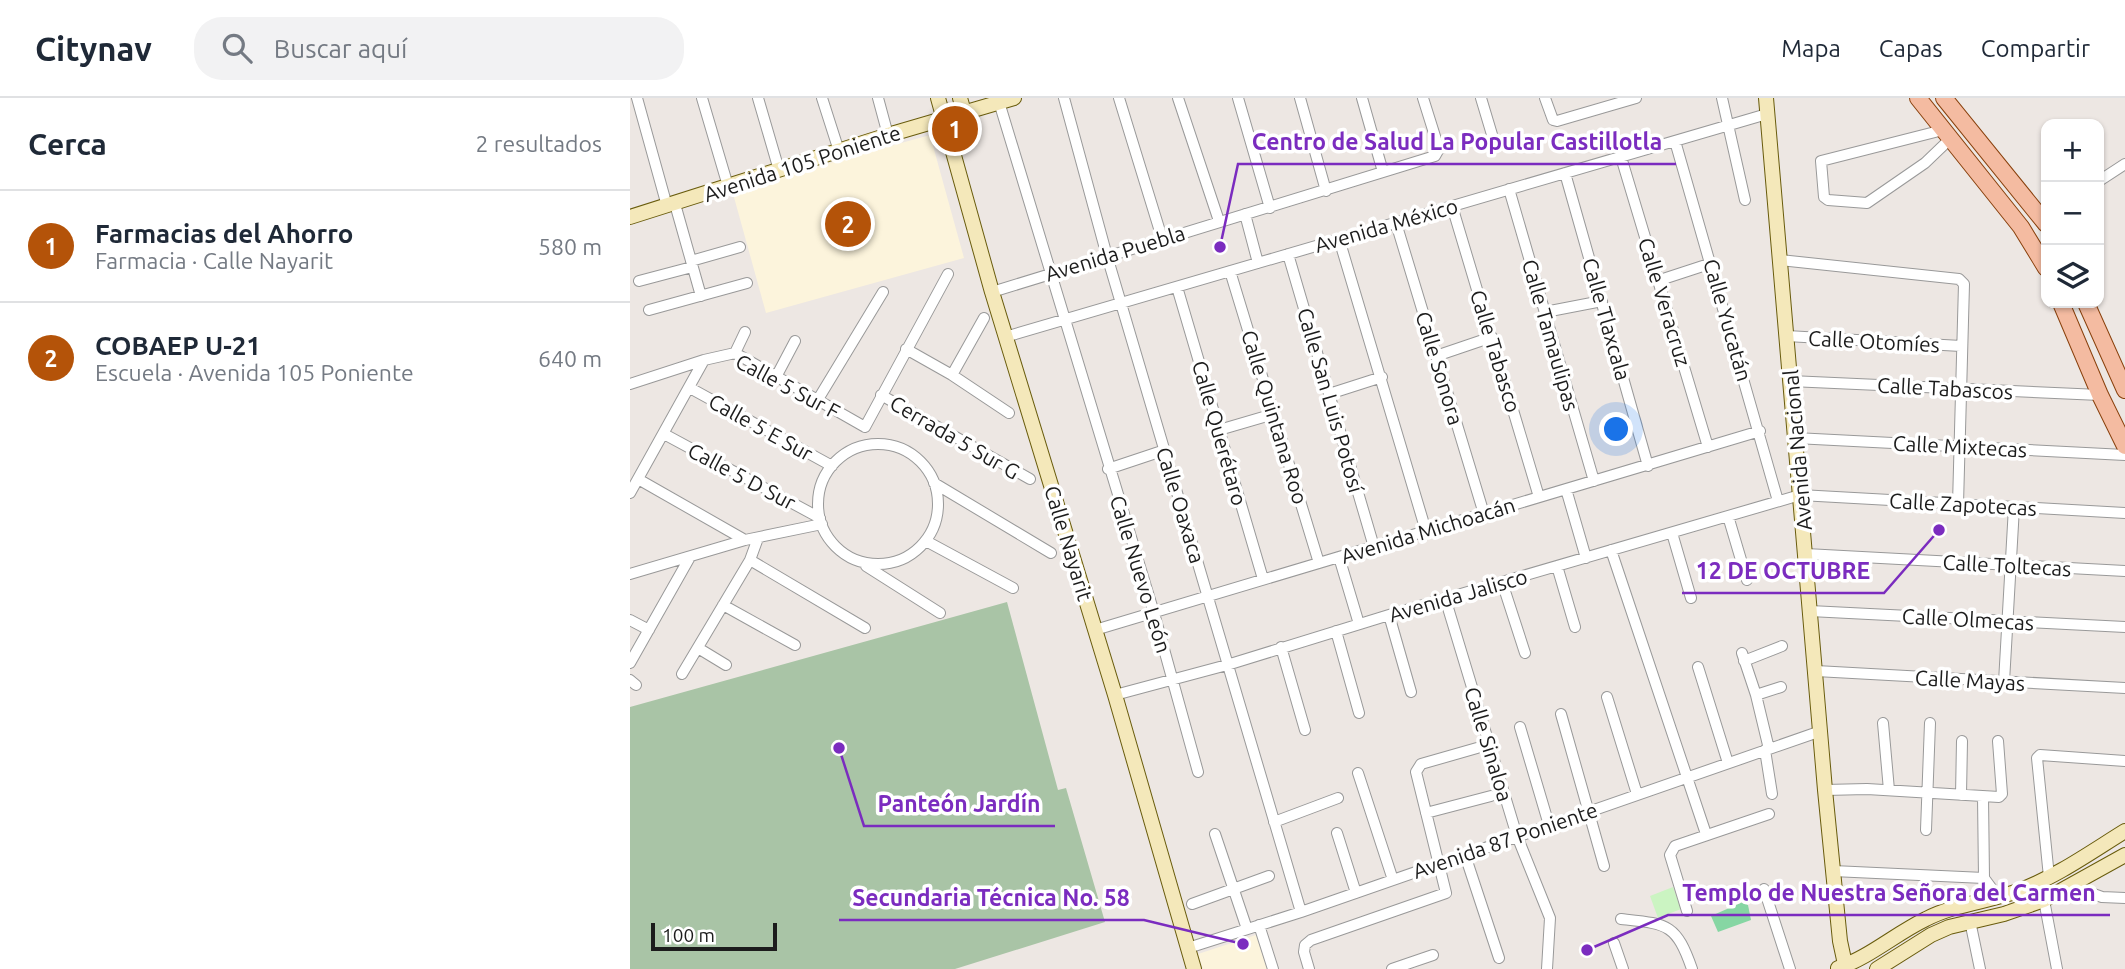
<!DOCTYPE html>
<html lang="es">
<head>
<meta charset="utf-8">
<style>
  :root { --surface:#fff; --page:#f2f2f3; --text:#1f2937; --muted:#747a83; --line:#e0e1e3; --accent:#b45309 }
  body { margin:0; font-family:Ubuntu,sans-serif; background:var(--page); color:var(--text) }
  .controls { position:absolute; right:21px; top:21px; display:grid; overflow:hidden; border-radius:14px; box-shadow:0 2px 5px #0004 }
  .controls button { width:63px; height:63px; display:grid; place-items:center; padding:0; border:0; border-bottom:2px solid var(--line); background:var(--surface); color:var(--text); font:35px sans-serif }
  .scale { position:absolute; left:21px; bottom:18px; width:126px; box-sizing:border-box; padding-left:7px; border:4px solid #1c1c1c; border-top:0; font-size:19px; line-height:24px; white-space:nowrap; color:#1c1c1c; -webkit-text-stroke:5px #fff; paint-order:stroke }
  .you { position:absolute; left:987px; top:332px; width:24px; height:24px; margin:-18px; border:5px solid #fff; border-radius:50%; background:#1a73e8; box-shadow:0 0 0 10px #1a73e833 }
  .badge { display:grid; place-items:center; width:46px; height:46px; border-radius:50%; background:var(--accent); color:#fff; font-size:23px; font-weight:700 }
  .pin { position:absolute; translate:-50% -50%; border:4px solid #fff; box-shadow:0 2px 7px #0006 }
  .list { margin:0; padding:0; list-style:none }
  h2 { display:flex; justify-content:space-between; align-items:center; height:91px; margin:0; padding:0 28px; font-size:30px }
  h2 small { font-size:23px; font-weight:400; color:var(--muted) }
  .list li { display:grid; grid-template-columns:46px 1fr auto; gap:21px; align-items:center; box-sizing:border-box; height:112px; padding:0 28px; border-top:2px solid var(--line) }
  .list b { display:block; font-size:26px; white-space:nowrap }
  .list p { margin:0; font-size:23px; white-space:nowrap; color:var(--muted) }
  .list em { font-size:23px; font-style:normal; color:var(--muted) }
  .icon { flex:none; width:38px; height:38px; fill:none; stroke:currentColor; stroke-width:2; stroke-linecap:round; stroke-linejoin:round }
  .map { position:relative; flex:none; width:1495px; height:871px; overflow:hidden }
  header { display:flex; align-items:center; gap:42px; box-sizing:border-box; height:98px; padding:0 35px; background:var(--surface); border-bottom:2px solid var(--line) }
  header strong { font-size:33px }
  nav { display:flex; gap:38px; margin-inline-start:auto; font-size:24px }
  .search { width:490px; height:63px; background:var(--page); display:flex; align-items:center; gap:18px; box-sizing:border-box; padding:0 24px; border-radius:28px; color:var(--muted); font-size:26px }
  main { display:flex }
  aside { flex:1; background:var(--surface) }
  .map>svg:first-child { display:block }
</style>
</head>
<body>
<header>
<strong>Citynav</strong>
<div class="search"><svg class="icon" aria-label="search" viewBox="0 0 24 24"><circle cx="10" cy="10" r="6"/><path d="M15 15l6 6"/></svg>Buscar aquí</div>
<nav><a>Mapa</a><a>Capas</a><a>Compartir</a></nav>
</header>
<main>
<aside>
<h2>Cerca<small>2 resultados</small></h2>
<ul class="list">
<li><span class="badge">1</span><div><b>Farmacias del Ahorro</b><p>Farmacia · Calle Nayarit</p></div><em>580 m</em></li>
<li><span class="badge">2</span><div><b>COBAEP U-21</b><p>Escuela · Avenida 105 Poniente</p></div><em>640 m</em></li>
</ul>
</aside>
<div class="map">
<svg width="1495" height="871" viewBox="0 0 1495 871">
  <rect width="100%" height="100%" fill="#ede7e3"/>
  <path fill="#fcf4dc" d="M300 37 334 160 136 215 102 92Z
    M626 837 637 871H573L568 856Z"/>
  <path fill="#a9c4a6" d="M377 504 428 692 436 690 475 824 325 871H0V609Z"/>
  <path fill="#cbf4c2" d="M1043 789 1051 811 1028 820 1020 798Z"/>
  <path fill="#86d6a3" d="M1113 804 1118 807 1121 822 1088 834 1081 818Z"/>
  <g fill="none" stroke-linecap="round" stroke-linejoin="round">
    <defs>
      <path id="street" d="M7 0 37 108
        M72 0 98 88
        M128 0 149 72
        M192 0 209 53
        M248 0 258 37
        M434 0 477 158 671 814
        M489 0 532 140
        M548 0 589 123
        M608 0 640 110
        M670 0 696 93
        M732 0 753 74
        M851 0 863 40
        M915 0 923 22 927 23 1006 0
        M1092 0 1115 102
        M369 4 524 515 568 674
        M1313 32 1191 63 1194 99 1198 102 1237 105 1295 65 1320 41
        M1045 43 1148 403
        M991 59 1078 349
        M935 75 1018 368
        M1469 83 1495 66
        M879 91 964 383
        M45 106 71 198
        M822 108 909 399
        M615 116 628 165
        M766 125 854 416
        M709 141 796 433
        M658 156 744 449
        M1150 162 1329 181 1334 186 1328 406
        M61 163 110 149
        M600 173 689 465
        M1030 182 1082 165
        M9 183 62 169
        M547 189 633 481
        M362 194 805 58 809 51 793 0
        M19 212 117 185
        M915 214 972 203
        M1157 238 1331 248
        M375 239 1137 16
        M276 251 322 277 379 315
        M105 255 115 234
        M806 258 862 239
        M322 277 354 220
        M146 279 165 243
        M1160 283 1470 297
        M0 286 74 262 105 255 235 329
        M60 290 202 368
        M699 296 752 279
        M251 297 400 381
        M187 303 253 194
        M235 329 318 176
        M589 332 644 316
        M34 336 190 420
        M1165 340 1495 357
        M188 406a60 60 0 1 1 120 0a60 60 0 1 1-120 0Z
        M478 371 535 352
        M8 381 115 442
        M304 385 421 455
        M936 391 956 460
        M0 395 74 262
        M1098 418 1117 482
        M1042 435 1061 500
        M296 443 383 490
        M981 452 1076 736
        M1176 456 1495 473
        M709 459 729 526
        M120 462 235 530
        M236 468 310 515
        M927 468 945 529
        M0 476 115 442 192 426
        M872 484 895 555
        M815 500 887 738 920 820 917 871
        M93 507 165 547
        M1180 513 1495 529
        M759 517 781 594
        M0 522 19 532
        M465 532 1130 333
        M706 533 729 615
        M651 549 675 632
        M68 550 96 567
        M1112 555 1126 597 1139 651
        M1114 563 1152 548
        M0 565 60 459
        M1068 569 1098 665
        M1186 573 1495 590
        M52 576 120 462 128 440
        M0 582 6 587
        M1374 584 1384 409
        M485 597 597 567 759 517 1170 397 1495 415
        M1126 597 1151 589
        M977 599 1007 696
        M931 616 974 768
        M1253 625 1259 692
        M890 629 919 727
        M1135 652 1142 696
        M728 675 763 782
        M1195 692 1237 691 1369 699 1372 696 1368 643
        M1331 697 1332 643
        M1353 699 1354 780 1368 799
        M796 715 861 698
        M644 724 708 700
        M1296 732 1300 625
        M707 735 726 795
        M585 736 617 831
        M835 757 869 860
        M1203 773 1354 780
        M1419 779 1407 660 1410 657 1495 663
        M1441 788 1472 799 1495 800
        M1134 791 1160 871
        M1414 802 1427 871
        M562 806 639 778
        M1057 813 1040 757 1045 748 1139 716
        M991 821C1037 826 1046 825 1062 871
        M1340 823 1350 871
        M629 827 643 871
        M984 845 993 871
        M558 850 671 814 1191 633
        M679 871 674 854 675 847 681 842 816 795 786 674 791 666 847 650
        M762 871 803 857"/>
      <path id="secondary" d="M308 0 362 194 485 597 564 871
        M330 0 334 14
        M1136 0 1195 692 1210 843 1216 871
        M0 119 258 37 384 0
        M1208 870C1240 859 1265 836 1296 821 1325 806 1357 804 1388 793 1426 779 1461 754 1495 733
        M1247 871 1301 837 1319 829 1374 816 1414 802 1495 757"/>
      <path id="primary" d="M1288 0 1391 129 1416 170
        M1314 0 1416 126
        M1431 205 1470 297 1495 348
        M1456 205 1495 292"/>
    </defs>
    <use href="#street" stroke="#999" stroke-width="12"/>
    <use href="#secondary" stroke="#695c0d" stroke-width="16"/>
    <use href="#primary" stroke="#89400c" stroke-width="18"/>
    <use href="#street" stroke="#fff" stroke-width="10"/>
    <use href="#secondary" stroke="#f4e8ba" stroke-width="14"/>
    <use href="#primary" stroke="#f4bba1" stroke-width="16"/>
  </g>
  <g text-anchor="middle" dominant-baseline="central" stroke-width="7" stroke-linejoin="round" paint-order="stroke">
    <g font-size="21" fill="#1c1c1c" stroke="#fff">
      <text transform="translate(172 65) rotate(-18)">Avenida 105 Poniente</text>
      <text transform="translate(756 127) rotate(-16)">Avenida México</text>
      <text transform="translate(485 155) rotate(-17)">Avenida Puebla</text>
      <text transform="translate(1035 204) rotate(73)">Calle Veracruz</text>
      <text transform="translate(977 221) rotate(74)">Calle Tlaxcala</text>
      <text transform="translate(1098 222) rotate(74)">Calle Yucatán</text>
      <text transform="translate(921 237) rotate(74)">Calle Tamaulipas</text>
      <text transform="translate(1244 243) rotate(3)">Calle Otomíes</text>
      <text transform="translate(866 253) rotate(73)">Calle Tabasco</text>
      <text transform="translate(810 270) rotate(73)">Calle Sonora</text>
      <text transform="translate(158 288) rotate(28)">Calle 5 Sur F</text>
      <text transform="translate(1315 290) rotate(3)">Calle Tabascos</text>
      <text transform="translate(701 302) rotate(74)">Calle San Luis Potosí</text>
      <text transform="translate(645 319) rotate(73)">Calle Quintana Roo</text>
      <text transform="translate(131 329) rotate(29)">Calle 5 E Sur</text>
      <text transform="translate(590 335) rotate(74)">Calle Querétaro</text>
      <text transform="translate(325 339) rotate(30)">Cerrada 5 Sur G</text>
      <text transform="translate(1330 348) rotate(3)">Calle Mixtecas</text>
      <text transform="translate(1167 352) rotate(-95)">Avenida Nacional</text>
      <text transform="translate(112 378) rotate(28)">Calle 5 D Sur</text>
      <text transform="translate(1333 406) rotate(3)">Calle Zapotecas</text>
      <text transform="translate(551 407) rotate(73)">Calle Oaxaca</text>
      <text transform="translate(798 432) rotate(-17)">Avenida Michoacán</text>
      <text transform="translate(439 445) rotate(73)">Calle Nayarit</text>
      <text transform="translate(1377 467) rotate(3)">Calle Toltecas</text>
      <text transform="translate(511 476) rotate(73)">Calle Nuevo León</text>
      <text transform="translate(828 497) rotate(-16)">Avenida Jalisco</text>
      <text transform="translate(1338 521) rotate(3)">Calle Olmecas</text>
      <text transform="translate(1340 582) rotate(3)">Calle Mayas</text>
      <text transform="translate(859 646) rotate(73)">Calle Sinaloa</text>
      <text transform="translate(875 742) rotate(-19)">Avenida 87 Poniente</text>
    </g>
  </g>
  <path fill="none" stroke="#7b2cbf" stroke-width="2.5" d="M590 149L608 66H1046M1309 432L1254 495H1052M209 650L234 728H425M957 852L1038 817H1480M613 846L514 822H209"/>
  <g fill="#7b2cbf" stroke="#fff" stroke-width="2.5">
    <circle cx="590" cy="149" r="7"/>
    <circle cx="1309" cy="432" r="7"/>
    <circle cx="209" cy="650" r="7"/>
    <circle cx="957" cy="852" r="7"/>
    <circle cx="613" cy="846" r="7"/>
  </g>
  <g font-size="23" text-anchor="middle" font-weight="bold" fill="#7b2cbf" stroke="#fff" stroke-width="7" stroke-linejoin="round" paint-order="stroke">
    <text x="827" y="52">Centro de Salud La Popular Castillotla</text>
    <text x="1153" y="481">12 DE OCTUBRE</text>
    <text x="329" y="714">Panteón Jardín</text>
    <text x="1259" y="803">Templo de Nuestra Señora del Carmen</text>
    <text x="361" y="808">Secundaria Técnica No. 58</text>
  </g>
</svg>
<div class="controls">
<button>+</button>
<button>−</button>
<button><svg class="icon" aria-label="layers" viewBox="0 0 24 24"><path d="M12 4l9 5-9 5-9-5zM3 14l9 5 9-5"/></svg></button>
</div>
<div class="scale">100 m</div>
<div class="you"></div>
<div class="pin badge" style="left:325px;top:31px">1</div>
<div class="pin badge" style="left:218px;top:126px">2</div>
</div>
</main>
</body>
</html>
